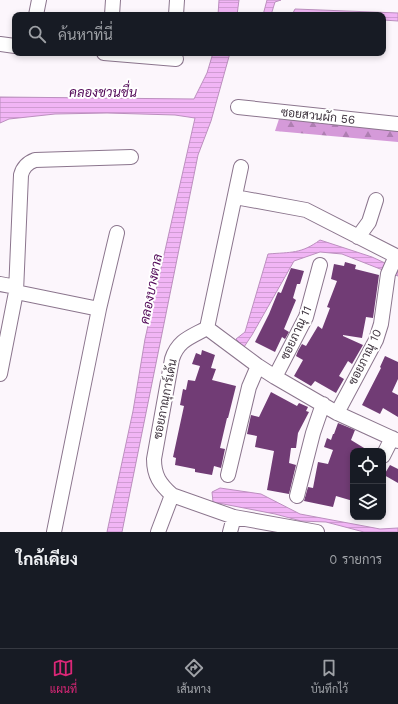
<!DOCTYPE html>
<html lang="th">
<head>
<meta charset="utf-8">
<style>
  :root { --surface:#171b24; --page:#20242c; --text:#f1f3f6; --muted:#9ea1a6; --line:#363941; --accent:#db2777 }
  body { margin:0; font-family:"Work Sans",Sarabun,sans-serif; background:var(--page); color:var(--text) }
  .controls { position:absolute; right:12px; bottom:12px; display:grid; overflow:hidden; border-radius:8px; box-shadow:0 2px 6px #0003 }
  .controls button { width:36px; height:36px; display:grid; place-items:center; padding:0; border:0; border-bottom:1px solid var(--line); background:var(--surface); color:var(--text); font:20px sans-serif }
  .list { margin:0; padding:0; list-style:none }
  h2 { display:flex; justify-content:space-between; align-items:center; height:52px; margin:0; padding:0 16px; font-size:17px }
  h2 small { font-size:13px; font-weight:400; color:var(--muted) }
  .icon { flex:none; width:22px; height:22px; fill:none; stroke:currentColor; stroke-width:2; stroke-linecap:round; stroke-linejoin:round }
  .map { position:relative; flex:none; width:398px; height:532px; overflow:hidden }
  .search { position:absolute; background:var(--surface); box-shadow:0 2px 6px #0003; left:12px; right:12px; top:12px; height:44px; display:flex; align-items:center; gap:10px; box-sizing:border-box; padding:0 14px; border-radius:8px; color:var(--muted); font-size:15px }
  .sheet { height:116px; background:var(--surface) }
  nav { display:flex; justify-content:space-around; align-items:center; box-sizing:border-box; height:56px; border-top:1px solid var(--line); background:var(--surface); font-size:11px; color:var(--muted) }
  nav a { display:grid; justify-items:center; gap:2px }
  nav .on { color:var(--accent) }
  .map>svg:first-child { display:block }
</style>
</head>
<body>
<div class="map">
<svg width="398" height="532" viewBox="0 0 398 532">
  <defs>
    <pattern id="forest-firs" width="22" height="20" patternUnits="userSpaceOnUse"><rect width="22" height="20" fill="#d59ad9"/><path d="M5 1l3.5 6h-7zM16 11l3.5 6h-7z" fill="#ae7eb1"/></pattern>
    <pattern id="water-rules" width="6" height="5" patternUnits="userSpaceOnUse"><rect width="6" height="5" fill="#f1b5f5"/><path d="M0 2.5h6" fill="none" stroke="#d09cd3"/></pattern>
  </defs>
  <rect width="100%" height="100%" fill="#fcf6fc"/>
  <path fill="url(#forest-firs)" d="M279 119 398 128V142L275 131Z"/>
  <path fill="url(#water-rules)" stroke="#bc8fbf" d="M219 0H239L237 15H218Z
    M267 0H281L275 2 271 15H263Z
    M295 9 398 13V21L383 20V15H292Z
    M213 53H230L211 121 198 155 122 532H107L133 411 145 339 195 118 175 115 107 113 55 114 9 119 0 123V97L194 99 207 73Z
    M320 240 372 257 398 269V276L342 254 320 252 294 261 252 335 244 347 236 339 245 332 268 254C291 252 301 254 320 240Z
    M220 488 261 494 300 514 380 529 398 528V532H364L326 522 301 521 275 514 213 502 212 492Z"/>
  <path fill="#713c75" d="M345 262 356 265 355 269 379 275 373 318 366 317 362 338 343 335V336L363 345 352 364 348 361 339 376 344 379 336 393 315 381 311 386 294 376 303 360 296 356 298 351 302 344 306 346 318 326 322 329 330 308 327 307 337 281 331 279 334 264 344 266Z
    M291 268 304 271 300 284H297L293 298 296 300 284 329 289 332 285 339 282 337 275 352 255 342 269 314 278 292 281 293Z
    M202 350 215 355 211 368 216 369 212 380 236 386 228 418H227L220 448 225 449 221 468 214 466 212 475 195 472V469L175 465 176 458 173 457 184 406 180 405 183 389 186 390 188 380 195 381 200 366 192 364 196 353 201 355Z
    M385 356 398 362V379L392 392 398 395V417L383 408 380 414 362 405 381 368 380 367Z
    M271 392 297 406 299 403 308 407 306 411 309 412 298 433 296 448H291L289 463 296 465 289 494 267 490 274 451 255 447 257 436 247 434 251 415 259 417Z
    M338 423 355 430 351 440 369 451H353V501L336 496 333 507 304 501 308 487 313 488 318 462 328 464 333 450 324 447 327 438 331 440 333 434H334Z
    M390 465 398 469V483L384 475Z"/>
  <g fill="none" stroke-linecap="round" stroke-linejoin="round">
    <defs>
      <path id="minor" d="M36 15 39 0
        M112 15 113 0
        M176 15 177 0
        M0 44 15 46
        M104 53 176 59
        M238 107 398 124
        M241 167 207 328C191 337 178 340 172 359L154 459C154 476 160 484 172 495L234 517 317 532
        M235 197 306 210 398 257
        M358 237 369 222 376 200
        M0 284 16 287
        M16 292 99 309
        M207 328 258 366 275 377 337 413 398 441
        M0 374 16 292 21 175C23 167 27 163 35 160L131 157
        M275 377 306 317 320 265
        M337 413 376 340 381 324 388 274 396 256
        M383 456 392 438
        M228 475 249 387 258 366
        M297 496 313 433 323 404
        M54 532 99 309 117 233
        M158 532 172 495
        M230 532 234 517"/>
    </defs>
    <use href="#minor" stroke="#8b758d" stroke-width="16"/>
    <use href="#minor" stroke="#fff" stroke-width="14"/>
  </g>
  <g text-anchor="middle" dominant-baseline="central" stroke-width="4" stroke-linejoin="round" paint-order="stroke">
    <g font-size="12" fill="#403640" stroke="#fff">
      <text transform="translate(318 116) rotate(6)">ซอยสวนผัก 56</text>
      <text transform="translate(296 333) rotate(-65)">ซอยภาณุ 11</text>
      <text transform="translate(365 357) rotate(-64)">ซอยภาณุ 10</text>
      <text transform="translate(165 399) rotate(-79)">ซอยภาณุการ์เด้น</text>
    </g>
    <g font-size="13" font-style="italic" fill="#510757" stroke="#fff">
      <text x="103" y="92">คลองชวนชื่น</text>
      <text transform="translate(151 289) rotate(-79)">คลองบางตาล</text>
    </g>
  </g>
</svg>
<div class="controls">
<button><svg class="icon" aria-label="locate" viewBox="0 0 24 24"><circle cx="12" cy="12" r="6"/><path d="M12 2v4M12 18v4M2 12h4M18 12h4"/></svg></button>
<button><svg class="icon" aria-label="layers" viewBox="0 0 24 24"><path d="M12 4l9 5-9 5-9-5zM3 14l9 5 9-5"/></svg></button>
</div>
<div class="search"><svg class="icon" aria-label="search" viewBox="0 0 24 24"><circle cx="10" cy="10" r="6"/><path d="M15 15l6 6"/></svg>ค้นหาที่นี่</div>
</div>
<section class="sheet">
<h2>ใกล้เคียง<small>0 รายการ</small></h2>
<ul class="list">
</ul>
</section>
<nav>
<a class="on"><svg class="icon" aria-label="map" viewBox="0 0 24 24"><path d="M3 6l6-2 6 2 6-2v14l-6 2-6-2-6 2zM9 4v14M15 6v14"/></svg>แผนที่</a>
<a><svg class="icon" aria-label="directions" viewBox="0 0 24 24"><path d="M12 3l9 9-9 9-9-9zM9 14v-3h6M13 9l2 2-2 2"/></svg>เส้นทาง</a>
<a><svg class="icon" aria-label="saved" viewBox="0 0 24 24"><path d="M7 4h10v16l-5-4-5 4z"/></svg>บันทึกไว้</a>
</nav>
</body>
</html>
